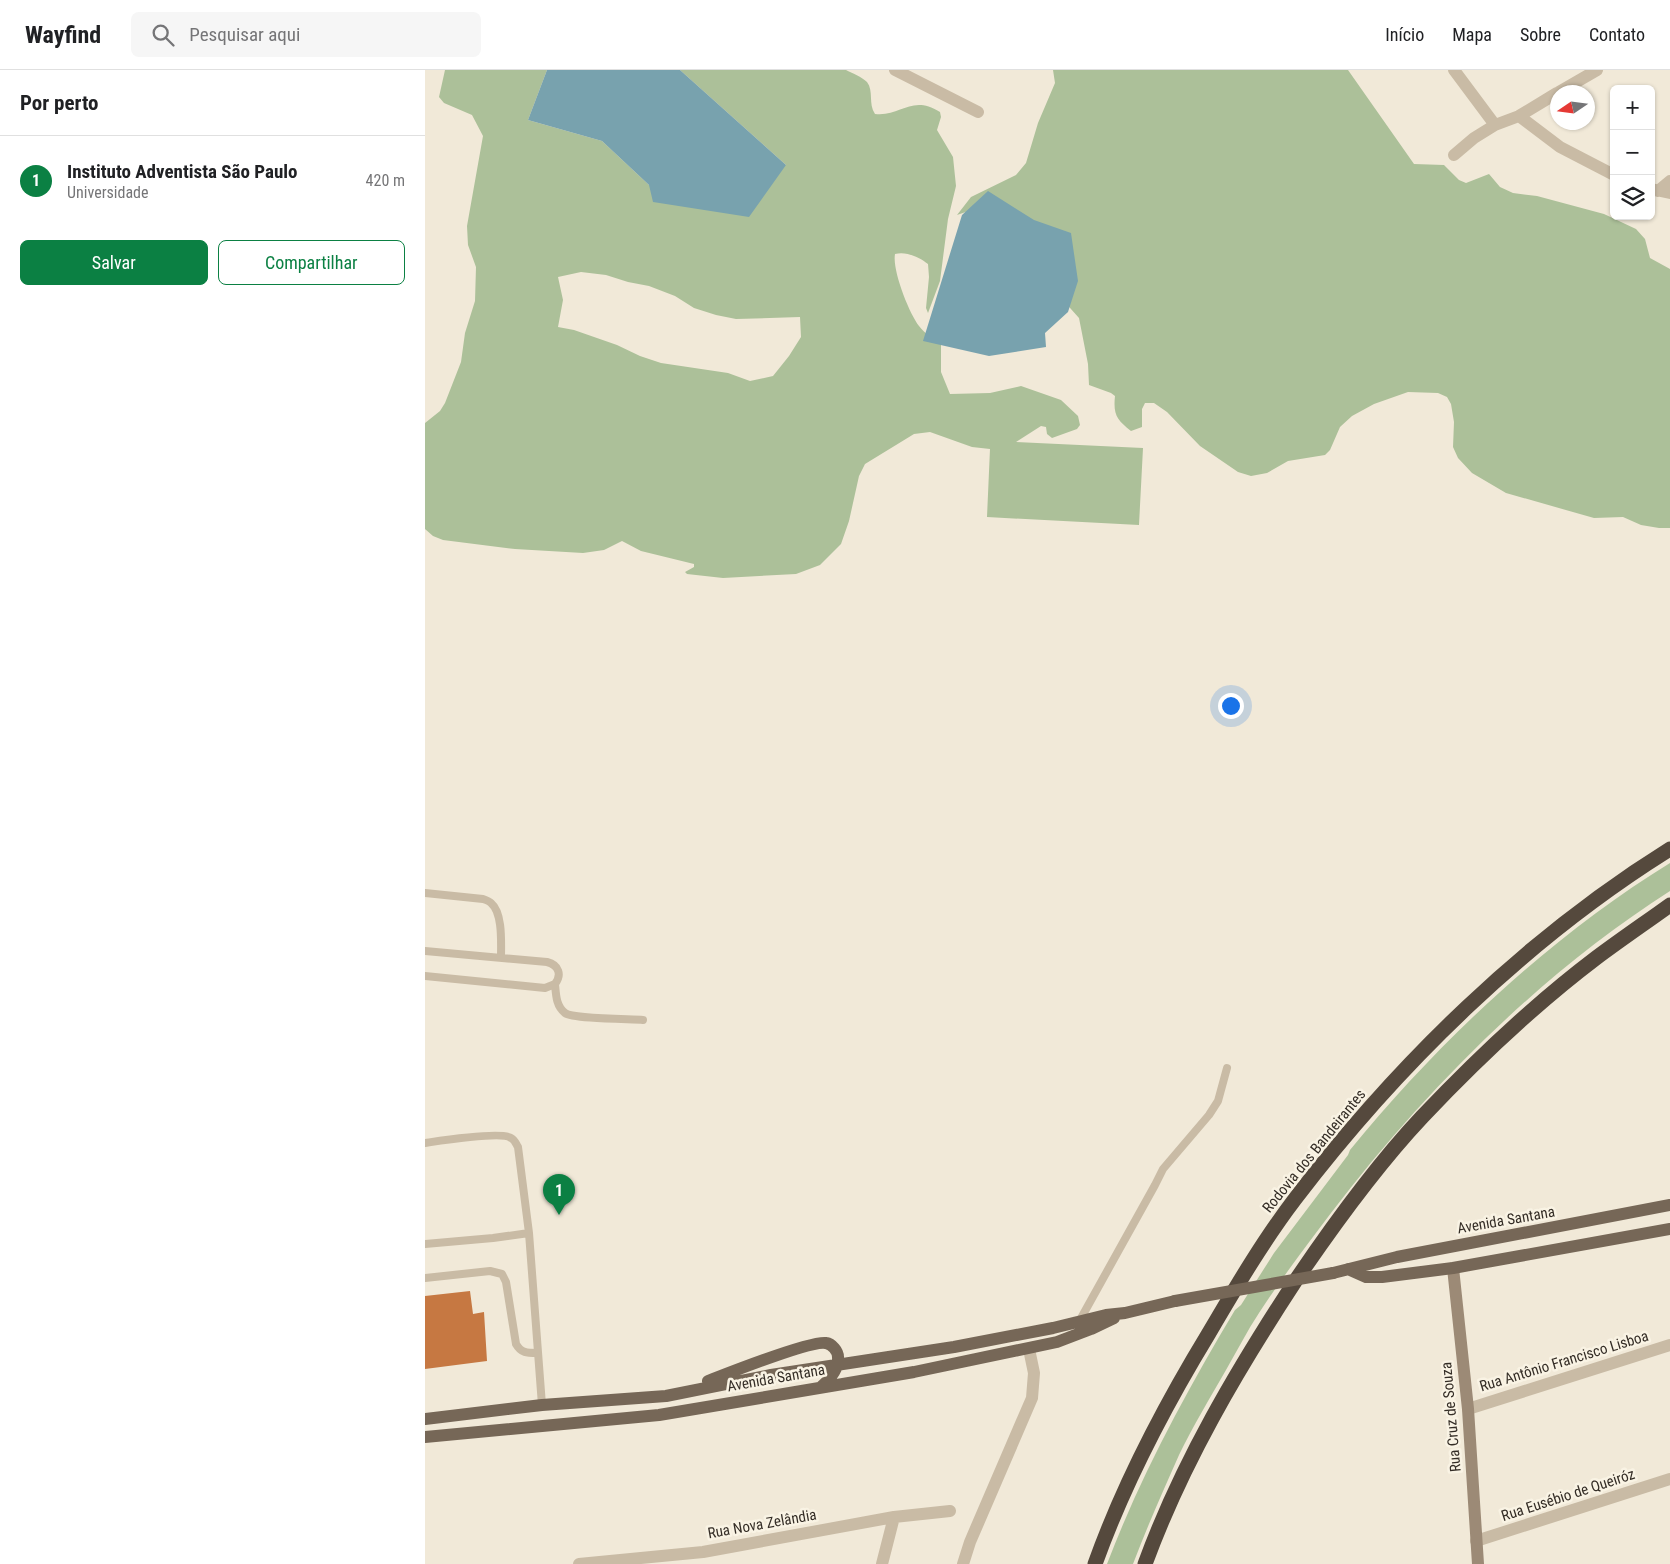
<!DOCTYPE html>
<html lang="pt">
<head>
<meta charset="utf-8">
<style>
  :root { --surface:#fff; --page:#f6f6f6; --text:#202124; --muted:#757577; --line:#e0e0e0; --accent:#0b8043 }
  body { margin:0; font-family:"Roboto Condensed",sans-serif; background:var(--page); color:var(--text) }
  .controls { position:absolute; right:15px; top:15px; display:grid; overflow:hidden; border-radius:8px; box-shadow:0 1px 4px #0004 }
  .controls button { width:45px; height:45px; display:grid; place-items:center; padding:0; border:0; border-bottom:1px solid var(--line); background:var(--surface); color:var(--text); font:25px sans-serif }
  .compass { position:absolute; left:1125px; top:15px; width:45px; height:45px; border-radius:50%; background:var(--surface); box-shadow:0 1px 4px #0004; rotate:257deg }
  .you { position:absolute; left:805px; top:635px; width:18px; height:18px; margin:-12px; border:4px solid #fff; border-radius:50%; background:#1a73e8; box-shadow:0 0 0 8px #1a73e833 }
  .badge { display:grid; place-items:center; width:32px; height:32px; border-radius:50%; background:var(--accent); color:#fff; font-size:16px; font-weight:700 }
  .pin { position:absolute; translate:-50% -41px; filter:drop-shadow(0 1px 2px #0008) }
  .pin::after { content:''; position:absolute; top:26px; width:18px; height:15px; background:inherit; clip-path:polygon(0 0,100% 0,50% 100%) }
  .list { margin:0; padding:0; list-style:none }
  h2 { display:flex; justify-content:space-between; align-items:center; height:65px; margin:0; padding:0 20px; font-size:21px }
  h2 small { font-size:16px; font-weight:400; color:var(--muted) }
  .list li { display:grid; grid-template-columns:32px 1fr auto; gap:15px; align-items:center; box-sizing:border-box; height:90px; padding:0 20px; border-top:1px solid var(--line) }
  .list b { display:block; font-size:19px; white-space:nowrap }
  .list p { margin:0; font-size:16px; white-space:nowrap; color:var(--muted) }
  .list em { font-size:16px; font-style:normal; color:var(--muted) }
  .actions { display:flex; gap:10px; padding:15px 20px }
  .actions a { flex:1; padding:11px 0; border:1px solid var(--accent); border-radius:8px; text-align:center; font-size:18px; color:var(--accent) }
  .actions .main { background:var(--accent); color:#fff }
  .icon { flex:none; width:28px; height:28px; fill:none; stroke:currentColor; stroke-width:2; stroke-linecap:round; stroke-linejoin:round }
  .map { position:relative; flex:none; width:1245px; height:1494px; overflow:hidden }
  header { display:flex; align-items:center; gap:30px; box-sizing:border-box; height:70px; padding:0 25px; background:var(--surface); border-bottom:1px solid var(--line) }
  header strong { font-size:24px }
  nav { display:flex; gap:28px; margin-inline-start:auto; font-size:18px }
  .search { width:350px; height:45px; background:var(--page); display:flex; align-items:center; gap:12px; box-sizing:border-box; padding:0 18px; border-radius:8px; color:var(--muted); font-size:19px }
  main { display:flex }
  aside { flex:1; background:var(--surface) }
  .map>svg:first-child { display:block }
</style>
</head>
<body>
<header>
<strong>Wayfind</strong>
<div class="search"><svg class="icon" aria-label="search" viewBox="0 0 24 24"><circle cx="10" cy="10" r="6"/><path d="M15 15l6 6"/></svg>Pesquisar aqui</div>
<nav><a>Início</a><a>Mapa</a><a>Sobre</a><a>Contato</a></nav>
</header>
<main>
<aside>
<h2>Por perto<small></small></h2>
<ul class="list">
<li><span class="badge">1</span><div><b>Instituto Adventista São Paulo</b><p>Universidade</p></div><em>420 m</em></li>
</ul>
<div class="actions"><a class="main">Salvar</a><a>Compartilhar</a></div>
</aside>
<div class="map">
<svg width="1245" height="1494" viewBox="0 0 1245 1494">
  <rect width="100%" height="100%" fill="#f1e9d8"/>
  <path fill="#acc099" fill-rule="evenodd" d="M20 0H122L103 50 177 71 224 115 361 95 255 0H421C427 3 437 7 442 12 449 21 443 34 450 44 476 47 486 24 515 42L516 47 512 60 528 87 531 116 523 149 515 211 503 243 501 238 504 207 503 194C494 187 481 181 470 184 467 200 484 243 494 256 500 264 507 268 516 272V302L525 324 565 323 596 316 636 330 653 346 655 355 652 359 627 368 622 364 621 357 616 356 591 372 718 378 714 455 562 447 565 379 547 377 505 362 489 364 440 394 434 406 424 451 416 474 395 495 371 504 298 508 262 504 260 502 269 497V494L216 481 197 471 179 480 158 483 90 479 18 470 8 466 0 459V353L15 341 20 333 36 292 40 263 50 231 51 197 43 175 42 156 58 66 47 45 19 33 14 27ZM156 202 181 205 203 212 224 216 250 226 269 238 291 245 311 249 375 247 376 267 364 286 348 306 325 311 303 303 236 293 215 286 192 275 149 260 133 257 138 230 133 207Z
    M628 0H923L989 94 1019 95 1034 110 1041 113 1064 104 1075 117 1088 123 1112 126 1179 144 1211 159 1220 169 1225 188 1245 199V458H1234L1216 455 1198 447 1169 448 1081 423 1047 403 1033 388 1028 377 1029 352 1026 334 1022 327 1013 323 983 322 949 334 927 346 915 357 905 380 900 385 863 391 842 403 826 406 813 402 775 376 742 342 729 333H720L717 339V357L706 361C692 350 688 345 690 326L686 323 664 315 663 294 654 248 555 137 532 145 546 127 591 105 601 93 613 53 630 13Z
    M1245 793V821C1115 904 999 1021 906 1143 881 1176 856 1209 834 1243 822 1261 812 1281 801 1300 785 1328 768 1356 754 1385 738 1421 722 1457 708 1494H682C716 1405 761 1322 810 1240L816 1235 849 1183 923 1085 925 1080C1014 971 1125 867 1245 793Z"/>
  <path fill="#78a2ae" d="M122 0H255L361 95 324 147 228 132 224 115 177 71 103 50Z
    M563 121 609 150 646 163 653 211 643 242 620 263 621 277 564 286 498 271 537 145Z"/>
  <path fill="#c67842" d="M45 1221 48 1244 59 1242 62 1291 0 1299V1226Z"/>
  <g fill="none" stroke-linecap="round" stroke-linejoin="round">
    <path stroke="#c9bba5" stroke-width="8" d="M0 823 58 829C61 830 64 831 66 833 78 843 76 873 76 888
      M0 881 122 892C134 895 137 905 130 914L120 918 0 906
      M130 914C131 925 131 936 140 943 148 949 205 949 218 950
      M0 1073C14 1071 77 1061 86 1068 90 1070 91 1074 93 1077L104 1163 117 1335
      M0 1174 68 1168 104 1163
      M0 1208 65 1201 77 1204 81 1212 91 1274C96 1283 102 1283 112 1283
      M655 1250 730 1115 738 1099 784 1045 793 1031 802 998"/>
    <path stroke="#c9bba5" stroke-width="12" d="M470 0 553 42
      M1029 0 1070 55
      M1134 22 1172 0
      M1094 46 1135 77 1189 105
      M1029 85 1049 68 1070 55 1094 46 1132 23
      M1226 119 1245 123
      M1233 121 1245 111
      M1043 1339 1245 1275
      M1051 1471 1245 1409
      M154 1494 278 1482 469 1447 525 1441
      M457 1494 469 1447
      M538 1494 545 1472 607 1328 609 1303 604 1279"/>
    <path stroke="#9c8a76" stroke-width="12" d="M1028 1198 1043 1339 1053 1494"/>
    <path stroke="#766757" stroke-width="12" d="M923 1199 941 1207H957L1028 1198 1245 1159
      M908 1203 972 1187 1245 1135
      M283 1311C301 1304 386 1270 401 1273 407 1274 413 1281 413 1287 414 1299 404 1310 396 1317
      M0 1349 117 1335 241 1326 346 1305 529 1277 628 1258 681 1245 700 1243 750 1231
      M0 1367 234 1345 489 1302 632 1272 666 1259 689 1248"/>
    <path stroke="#55493d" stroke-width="15" d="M670 1494C699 1413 739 1337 784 1263 811 1217 838 1171 870 1129 972 995 1102 868 1245 779
      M720 1494C757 1393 812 1300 871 1210 909 1154 950 1097 997 1047 1051 990 1109 935 1171 888 1195 870 1220 853 1245 835"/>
    <path stroke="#766757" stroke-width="12" d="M750 1231 908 1203"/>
  </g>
  <g text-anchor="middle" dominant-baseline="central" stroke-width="5" stroke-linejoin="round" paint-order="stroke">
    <g font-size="15" fill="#342d26" stroke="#f9f3e4">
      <text transform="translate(889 1081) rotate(-51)">Rodovia dos Bandeirantes</text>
      <text transform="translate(1081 1150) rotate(-10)">Avenida Santana</text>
      <text transform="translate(1139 1291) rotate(-17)">Rua Antônio Francisco Lisboa</text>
      <text transform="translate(351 1308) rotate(-10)">Avenida Santana</text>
      <text transform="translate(1026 1347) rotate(-95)">Rua Cruz de Souza</text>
      <text transform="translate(1143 1425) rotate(-18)">Rua Eusébio de Queiróz</text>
      <text transform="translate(337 1454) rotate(-10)">Rua Nova Zelândia</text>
    </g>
  </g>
</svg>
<div class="controls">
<button>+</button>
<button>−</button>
<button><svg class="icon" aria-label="layers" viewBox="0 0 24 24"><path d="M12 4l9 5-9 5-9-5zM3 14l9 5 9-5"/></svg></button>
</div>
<svg class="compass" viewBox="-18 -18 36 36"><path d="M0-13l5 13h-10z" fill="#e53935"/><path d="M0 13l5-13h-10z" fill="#757577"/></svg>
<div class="you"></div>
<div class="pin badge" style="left:134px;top:1145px">1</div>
</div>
</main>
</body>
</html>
